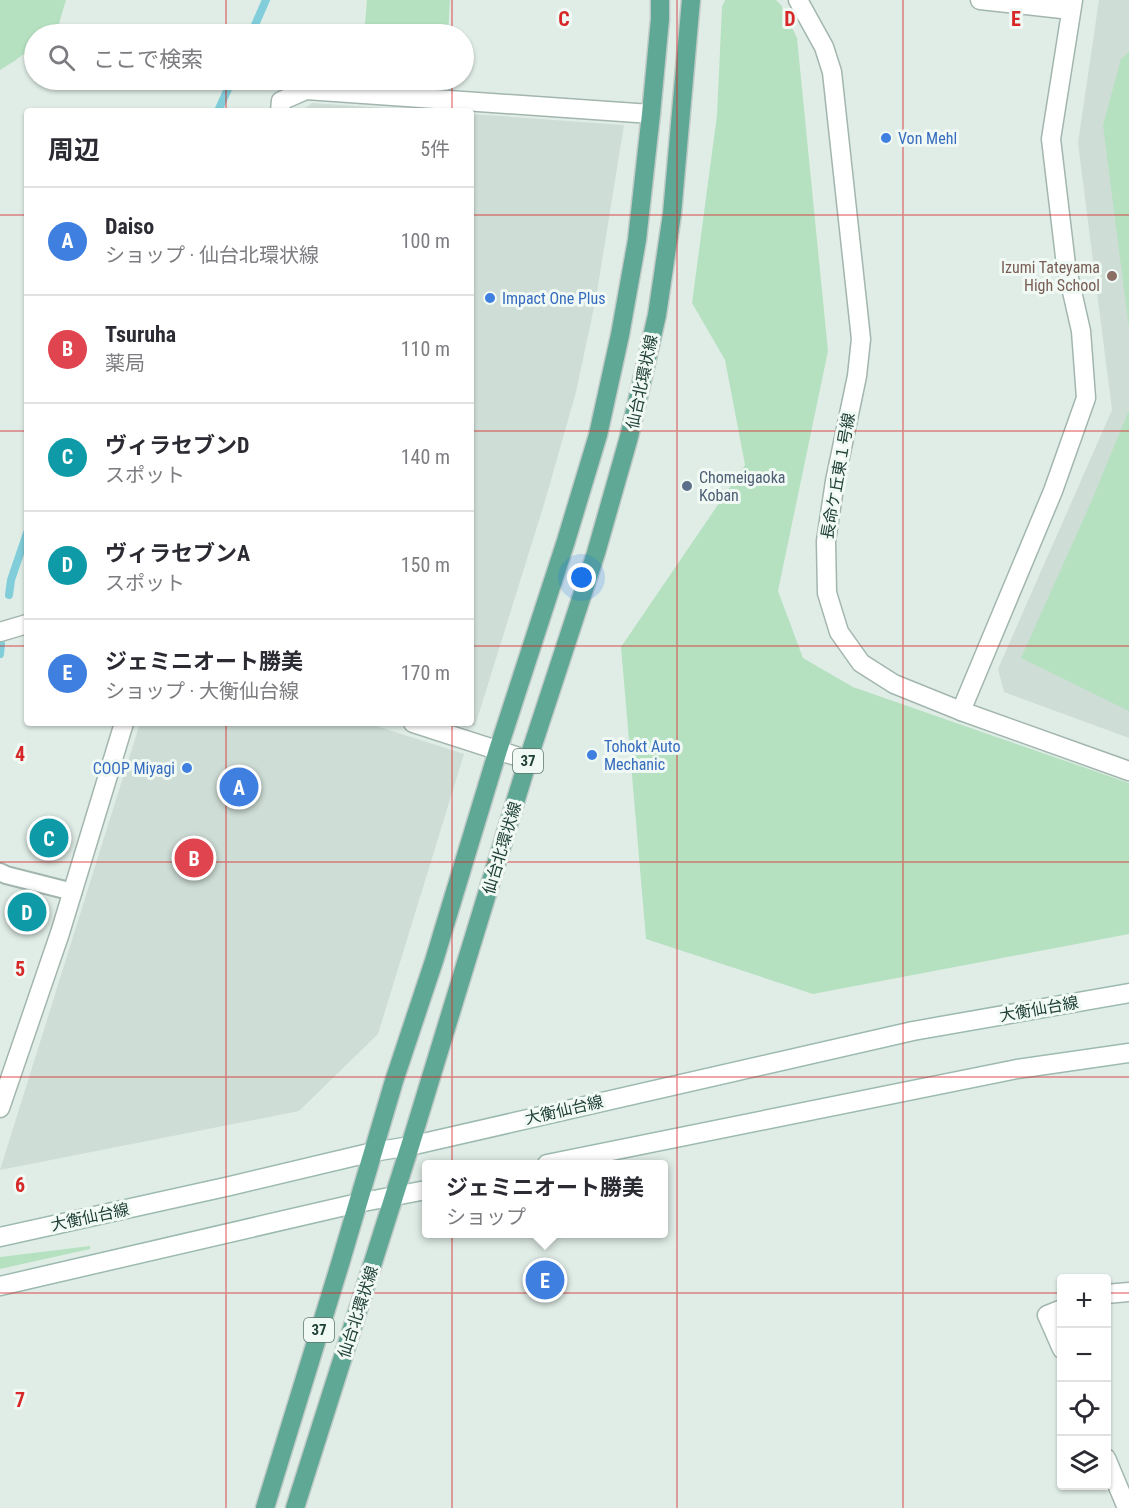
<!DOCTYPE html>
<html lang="ja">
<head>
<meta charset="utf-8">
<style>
  :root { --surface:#fff; --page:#f2f2f3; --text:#2b2b33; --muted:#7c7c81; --line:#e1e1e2; --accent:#8a4d3e }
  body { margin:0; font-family:"Roboto Condensed","Noto Sans JP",sans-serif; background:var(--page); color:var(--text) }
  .controls { position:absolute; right:18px; bottom:18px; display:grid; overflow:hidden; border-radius:6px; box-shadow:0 2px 4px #0004 }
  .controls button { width:54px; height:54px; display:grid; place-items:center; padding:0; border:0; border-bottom:2px solid var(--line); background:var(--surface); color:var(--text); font:30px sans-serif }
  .you { position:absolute; left:582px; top:578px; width:21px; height:21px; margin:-15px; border:4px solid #fff; border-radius:50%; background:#1a73e8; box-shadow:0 0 0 9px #1a73e833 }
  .badge { display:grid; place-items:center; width:39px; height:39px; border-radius:50%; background:var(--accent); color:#fff; font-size:20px; font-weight:700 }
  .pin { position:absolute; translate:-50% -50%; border:3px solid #fff; box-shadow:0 2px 6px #0006 }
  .popup { position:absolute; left:422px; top:1160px; width:246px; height:78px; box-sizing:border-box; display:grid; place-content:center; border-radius:6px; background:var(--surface); filter:drop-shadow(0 2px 4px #0005); font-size:20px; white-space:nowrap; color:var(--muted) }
  .popup b { font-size:22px; color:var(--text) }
  .popup::after { content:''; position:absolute; left:50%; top:100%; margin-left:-12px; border:12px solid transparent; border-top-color:var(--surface) }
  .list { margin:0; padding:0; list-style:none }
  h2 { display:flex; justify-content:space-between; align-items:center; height:78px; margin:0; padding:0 24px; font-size:26px }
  h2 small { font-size:20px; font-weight:400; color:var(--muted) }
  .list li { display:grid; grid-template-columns:39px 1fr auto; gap:18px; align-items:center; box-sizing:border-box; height:108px; padding:0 24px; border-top:2px solid var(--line) }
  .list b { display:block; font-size:22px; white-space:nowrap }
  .list p { margin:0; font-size:20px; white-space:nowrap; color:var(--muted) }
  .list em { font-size:20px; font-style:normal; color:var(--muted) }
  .icon { flex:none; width:33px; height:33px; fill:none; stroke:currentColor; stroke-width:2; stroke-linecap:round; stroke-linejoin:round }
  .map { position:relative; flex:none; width:1129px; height:1508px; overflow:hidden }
  .search { position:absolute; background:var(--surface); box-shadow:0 2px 4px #0004; left:24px; top:24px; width:450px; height:66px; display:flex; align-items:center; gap:15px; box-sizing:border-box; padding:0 21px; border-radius:33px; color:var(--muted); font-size:22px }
  .panel { position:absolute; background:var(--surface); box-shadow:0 2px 4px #0004; left:24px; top:108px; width:450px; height:618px; border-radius:6px }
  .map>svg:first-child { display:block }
</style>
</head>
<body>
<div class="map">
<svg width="1129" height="1508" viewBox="0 0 1129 1508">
  <rect width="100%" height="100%" fill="#e0ede7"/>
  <path fill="#ceddd6" d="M1099 0H1129V738L1004 692 998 669 1112 410 1078 143Z
    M312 103 426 111H427H302Z
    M471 114 624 125 596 298 576 392 545 501 475 726 465 723H471Z
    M140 723H367L464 754 378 1034 299 1111 0 1170Z"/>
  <path fill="#b6e1c1" d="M0 0H66L58 27 49 34H34V46L16 60 0 70Z
    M367 0H450L448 34H364Z
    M725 0H776L781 5 797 38 828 351 778 591 803 658 853 687 1129 783V934L813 994 646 939 621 647 745 465 725 360 692 303 717 115 722 7Z
    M1129 52V328L1103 125 1121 59Z
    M366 80H439L428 87Z
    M1129 410V711L1021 658 1092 500Z
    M90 1246V1249L0 1269V1257Z"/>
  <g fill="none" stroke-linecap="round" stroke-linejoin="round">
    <path stroke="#81cdd9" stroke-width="8" d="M251 34 266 0
      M218 111 232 80
      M9 595 11 580 27 533
      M0 654 1 644"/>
    <defs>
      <path id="service" d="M0 872 6 875 73 892"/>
      <path id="minor" d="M980 0 1071 10
        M280 111 281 101 306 90 651 114
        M0 632 27 624
        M961 711 1053 491 1086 398 1081 331 1066 265 1051 139 1073 0
        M413 723 528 760
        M0 1108 60 933 124 723
        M1106 1294 1129 1292
        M1062 1309 1047 1315 1062 1349
        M1106 1458 1127 1508"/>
      <path id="tertiary" d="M798 0 824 47 832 72 861 339 857 376 835 481 826 541 827 593 839 632 861 663 894 684 961 711 1129 771"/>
      <path id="secondary" d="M547 1164 1017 1069 1129 1053
        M0 1237 230 1186 373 1152 410 1146 913 1031 1129 993
        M0 1286 358 1203 426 1190"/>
      <path id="primary" d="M265 1508 340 1264 394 1081 434 961 498 750 566 541 598 435 620 335 637 240 651 114 660 19V0
        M295 1508 410 1146 528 760 596 553 629 437 657 315 672 214 691 0"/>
    </defs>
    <use href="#service" stroke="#a2b6ae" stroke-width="20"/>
    <use href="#minor" stroke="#a2b6ae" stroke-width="21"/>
    <use href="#tertiary" stroke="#a2b6ae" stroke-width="21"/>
    <use href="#secondary" stroke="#9dbab0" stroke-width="21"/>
    <use href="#primary" stroke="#c0cac7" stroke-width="21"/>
    <use href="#service" stroke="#fff" stroke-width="16"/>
    <use href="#minor" stroke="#fff" stroke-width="18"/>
    <use href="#tertiary" stroke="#fff" stroke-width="18"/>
    <use href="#secondary" stroke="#fff" stroke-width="18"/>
    <use href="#primary" stroke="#5fa895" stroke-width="18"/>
  </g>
  <path fill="none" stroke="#d62828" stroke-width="1.5" stroke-opacity="0.55" d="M226 0V34M452 0V34M677 0V1508M903 0V1508M226 80V111M452 80V111M0 215H27M471 215H1129M0 431H27M471 431H1129M0 646H27M471 646H1129M226 723V1508M452 723V1508M0 862H1129M0 1077H1129M0 1293H1062M1106 1293H1129"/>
  <g fill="#3f7fe0" stroke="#f1f9f5" stroke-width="2">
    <circle cx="886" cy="138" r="6"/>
    <circle cx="490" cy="298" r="6"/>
    <circle cx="592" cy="755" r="6"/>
    <circle cx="187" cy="768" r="6"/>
  </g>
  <circle fill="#8d6e63" stroke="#f1f9f5" stroke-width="2" cx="1112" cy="276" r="6"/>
  <circle fill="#5c6f8a" stroke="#f1f9f5" stroke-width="2" cx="687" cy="486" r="6"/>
  <g text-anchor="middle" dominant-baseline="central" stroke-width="6" stroke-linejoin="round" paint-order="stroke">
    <g fill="#f1f9f5" stroke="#5e786f" stroke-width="1.5">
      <rect x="513" y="749" width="30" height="24" rx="4.5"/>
      <rect x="304" y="1318" width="30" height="24" rx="4.5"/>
    </g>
    <g font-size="15" font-weight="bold" fill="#1f4036">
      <text x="528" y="761">37</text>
      <text x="319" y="1330">37</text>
    </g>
    <g font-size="16" fill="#366cbe" stroke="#f1f9f5" text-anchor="start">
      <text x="898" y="138">Von Mehl</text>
      <text x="502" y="298">Impact One Plus</text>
      <text x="604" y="746">Tohokt Auto<tspan x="604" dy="18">Mechanic</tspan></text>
      <text x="175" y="768" text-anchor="end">COOP Miyagi</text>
    </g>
    <g font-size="16" fill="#785e54" stroke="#f1f9f5" text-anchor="end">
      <text x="1100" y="267">Izumi Tateyama<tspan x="1100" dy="18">High School</tspan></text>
    </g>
    <g font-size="16" fill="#1f4036" stroke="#f1f9f5">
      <text transform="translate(642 382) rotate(-78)">仙台北環状線</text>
      <text transform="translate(838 476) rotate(-80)">長命ケ丘東１号線</text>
      <text transform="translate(502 848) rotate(-73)">仙台北環状線</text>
      <text transform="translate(1039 1009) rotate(-10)">大衡仙台線</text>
      <text transform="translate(564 1110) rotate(-13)">大衡仙台線</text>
      <text transform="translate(90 1217) rotate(-12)">大衡仙台線</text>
      <text transform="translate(358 1312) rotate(-72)">仙台北環状線</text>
    </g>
    <g font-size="16" fill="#4e5e75" stroke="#f1f9f5" text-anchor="start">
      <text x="699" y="477">Chomeigaoka<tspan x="699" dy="18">Koban</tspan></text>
    </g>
  </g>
  <g font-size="20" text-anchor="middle" font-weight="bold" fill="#d62828" stroke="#f1f9f5" stroke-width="6" stroke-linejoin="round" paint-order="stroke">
    <text x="564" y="26">C</text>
    <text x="790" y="26">D</text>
    <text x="1016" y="26">E</text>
    <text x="20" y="761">4</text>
    <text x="20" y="976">5</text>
    <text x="20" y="1192">6</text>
    <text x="20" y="1407">7</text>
  </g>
</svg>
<div class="controls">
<button>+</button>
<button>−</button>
<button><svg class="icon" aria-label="locate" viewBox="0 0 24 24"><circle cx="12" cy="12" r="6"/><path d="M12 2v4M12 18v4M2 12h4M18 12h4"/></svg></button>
<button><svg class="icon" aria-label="layers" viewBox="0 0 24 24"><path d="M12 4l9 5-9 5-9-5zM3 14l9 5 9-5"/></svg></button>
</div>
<div class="you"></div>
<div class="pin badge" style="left:239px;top:787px;background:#3f7fe0">A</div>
<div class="pin badge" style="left:194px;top:858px;background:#e0444e">B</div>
<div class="pin badge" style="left:49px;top:838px;background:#0f9aa8">C</div>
<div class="pin badge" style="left:27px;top:912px;background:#0f9aa8">D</div>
<div class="pin badge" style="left:545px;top:1280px;background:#3f7fe0">E</div>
<div class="popup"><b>ジェミニオート勝美</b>ショップ</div>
<div class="search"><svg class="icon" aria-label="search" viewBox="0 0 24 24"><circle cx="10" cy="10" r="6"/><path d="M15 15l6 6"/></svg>ここで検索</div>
<section class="panel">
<h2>周辺<small>5件</small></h2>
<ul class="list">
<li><span class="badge" style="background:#3f7fe0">A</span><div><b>Daiso</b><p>ショップ · 仙台北環状線</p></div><em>100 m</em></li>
<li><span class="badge" style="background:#e0444e">B</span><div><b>Tsuruha</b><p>薬局</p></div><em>110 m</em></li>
<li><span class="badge" style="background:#0f9aa8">C</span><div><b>ヴィラセブンD</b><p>スポット</p></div><em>140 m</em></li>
<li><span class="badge" style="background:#0f9aa8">D</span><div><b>ヴィラセブンA</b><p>スポット</p></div><em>150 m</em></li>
<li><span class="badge" style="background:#3f7fe0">E</span><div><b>ジェミニオート勝美</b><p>ショップ · 大衡仙台線</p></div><em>170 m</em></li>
</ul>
</section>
</div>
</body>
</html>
